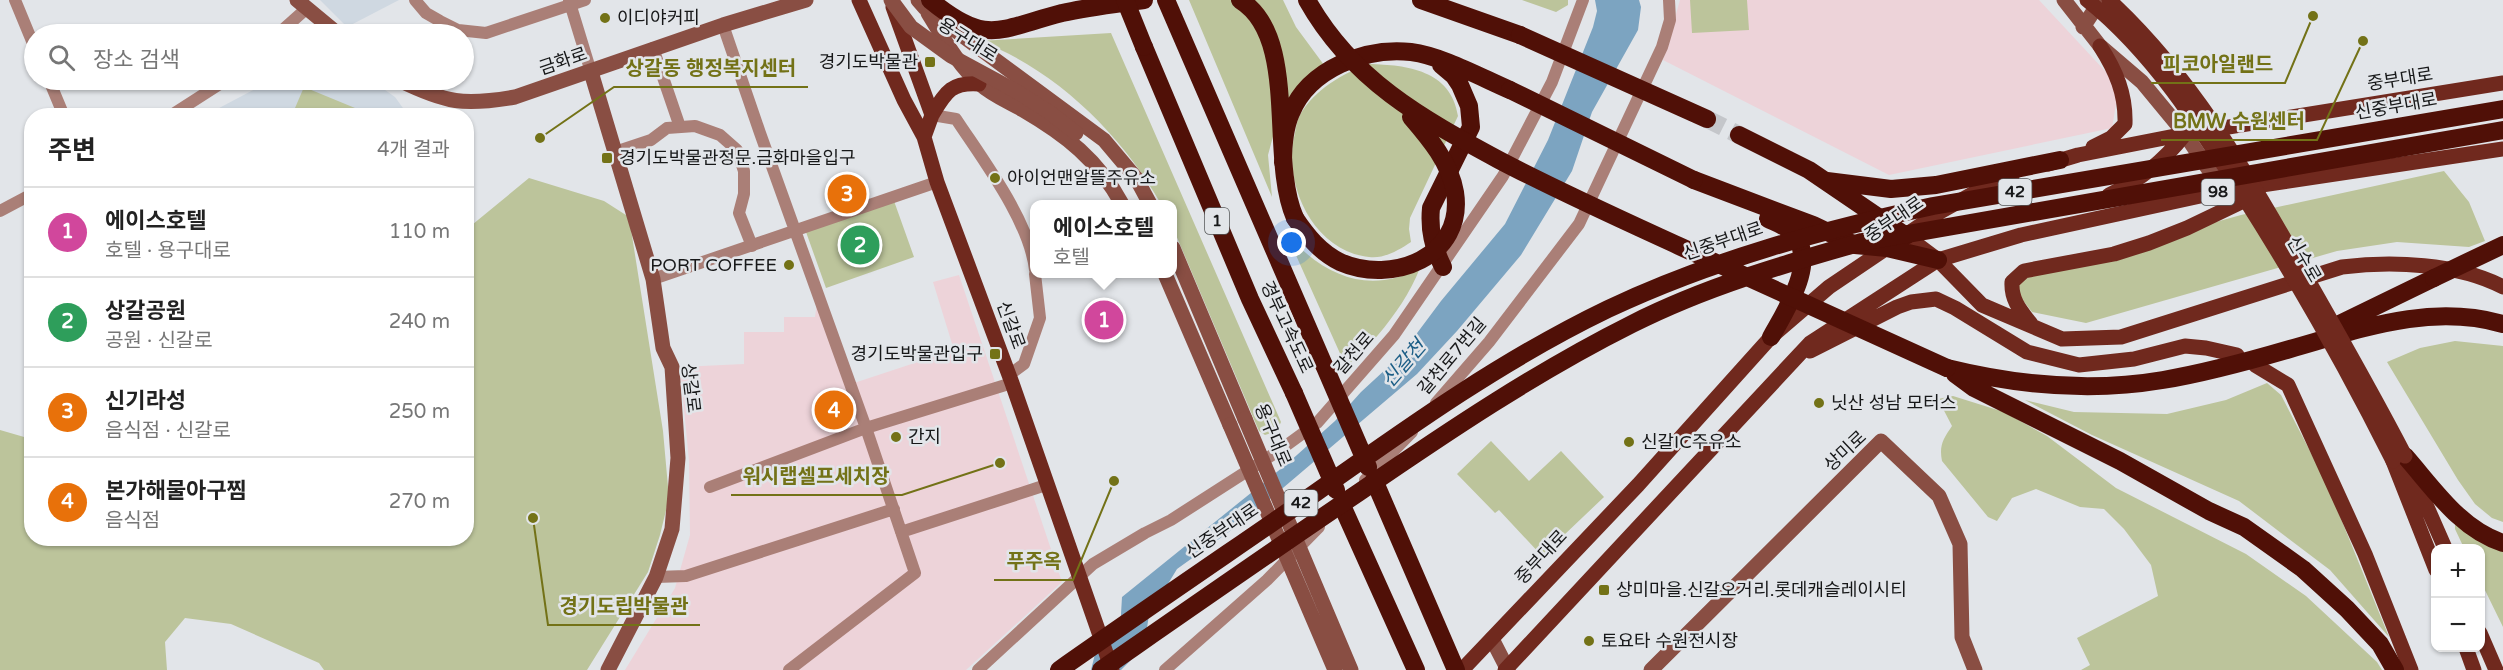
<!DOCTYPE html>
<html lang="ko">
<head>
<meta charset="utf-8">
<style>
  :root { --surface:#fff; --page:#f6f6f6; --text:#222; --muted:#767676; --line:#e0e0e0; --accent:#d93025 }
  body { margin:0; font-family:"Varela Round","Noto Sans KR",sans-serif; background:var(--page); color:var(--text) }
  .controls { position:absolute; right:18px; bottom:18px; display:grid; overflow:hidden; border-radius:12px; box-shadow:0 2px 4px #0004 }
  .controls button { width:54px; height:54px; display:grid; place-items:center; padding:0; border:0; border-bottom:2px solid var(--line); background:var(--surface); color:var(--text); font:30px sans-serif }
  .you { position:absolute; left:1292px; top:243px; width:21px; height:21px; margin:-15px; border:4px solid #fff; border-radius:50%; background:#1a73e8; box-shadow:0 0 0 9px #1a73e833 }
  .badge { display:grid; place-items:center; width:39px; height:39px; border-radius:50%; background:var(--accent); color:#fff; font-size:20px; font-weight:700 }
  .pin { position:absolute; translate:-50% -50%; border:3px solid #fff; box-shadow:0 2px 6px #0006 }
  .popup { position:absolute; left:1030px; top:200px; width:147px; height:78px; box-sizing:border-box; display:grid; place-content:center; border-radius:12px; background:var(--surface); filter:drop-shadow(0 2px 4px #0005); font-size:20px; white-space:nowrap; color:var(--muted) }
  .popup b { font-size:22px; color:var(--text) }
  .popup::after { content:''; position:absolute; left:50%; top:100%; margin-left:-12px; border:12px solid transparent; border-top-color:var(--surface) }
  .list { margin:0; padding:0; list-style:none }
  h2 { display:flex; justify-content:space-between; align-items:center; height:78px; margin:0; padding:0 24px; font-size:26px }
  h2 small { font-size:20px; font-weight:400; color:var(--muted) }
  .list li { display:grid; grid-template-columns:39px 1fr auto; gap:18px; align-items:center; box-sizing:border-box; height:90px; padding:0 24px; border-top:2px solid var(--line) }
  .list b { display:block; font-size:22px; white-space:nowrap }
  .list p { margin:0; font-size:20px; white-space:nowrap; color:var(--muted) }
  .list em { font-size:20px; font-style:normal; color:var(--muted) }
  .icon { flex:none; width:33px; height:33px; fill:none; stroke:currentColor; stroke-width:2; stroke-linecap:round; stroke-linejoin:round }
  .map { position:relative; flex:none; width:2503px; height:670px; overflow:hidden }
  .search { position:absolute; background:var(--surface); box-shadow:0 2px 4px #0004; left:24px; top:24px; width:450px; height:66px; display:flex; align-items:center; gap:15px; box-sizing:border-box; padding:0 21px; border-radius:33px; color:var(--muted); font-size:22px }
  .panel { position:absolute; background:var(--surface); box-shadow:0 2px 4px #0004; left:24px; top:108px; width:450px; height:438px; border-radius:24px }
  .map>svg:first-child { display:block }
</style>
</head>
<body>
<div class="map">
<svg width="2503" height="670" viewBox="0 0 2503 670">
  <rect width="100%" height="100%" fill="#e2e5e9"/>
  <path fill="#edd3d9" d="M1680 0H2039L2119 86 2112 128 1889 175 1663 60Z
    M959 275 1062 582 966 670H625L675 588 690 535 689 461 680 367 744 364V332H784V317H815L818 295 851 384 954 350 933 282Z"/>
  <path fill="#cfd8e1" d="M320 0H399L347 27Z
    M272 80H371L395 97 408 115 204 116Z"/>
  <path fill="#bcc49b" d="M1189 0H1283L1296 27 1324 65 1275 129 1268 155 1272 197Z
    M1522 0H1568V5L1556 12Z
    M1690 0H1747L1749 30 1692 33Z
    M1111 33 1281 422 1277 431 1265 435 1259 431 1173 228V204H1161C1121 134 1056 70 980 41Z
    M1369 64C1407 65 1451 70 1458 116L1410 218 1409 229 1411 242C1399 250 1384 259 1369 257 1312 251 1282 182 1295 133 1296 127 1297 120 1300 115 1314 90 1343 73 1369 64Z
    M304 87 372 115H292Z
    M2444 171 2469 202 2485 241 2469 247 2397 242 2337 251 2086 323 2032 312 2018 294V277L2241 215Z
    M529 178 604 201 629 217 663 431 669 498 660 535 648 572 587 670H324L319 663 231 624 185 618 165 642 167 670H0V430L31 439 32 538H466L467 229Z
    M894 201 914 257 826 288 806 232Z
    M1286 233C1322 275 1368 296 1420 268 1410 293 1395 315 1378 335 1366 349 1357 351 1347 369Z
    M2455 341 2503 346V522L2492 518 2475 504 2458 480 2387 362 2420 348Z
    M2267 383 2281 395 2326 482 2389 637 2330 570 2239 501 2092 435 2025 400 2074 412 2167 414 2226 400Z
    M1953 396 2004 412 2047 436 2116 488 2246 554 2306 596 2377 662 2382 670H2081L2090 665 2077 638 2158 596 2151 565 2124 529 2104 509 2080 507 2036 489 2012 498 1997 521 1988 517 1942 461C1939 446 1943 439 1952 426L1938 399Z
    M1491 441 1529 481 1561 451 1604 497 1542 556 1499 510 1495 513 1457 474Z
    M2455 520 2503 547V627L2481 582 2480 548H2464L2455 529Z"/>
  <path fill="#7ca4c1" d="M1595 0H1639L1641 7 1638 30 1592 112 1572 171 1521 255 1457 331 1417 374 1244 521 1177 569 1149 615 1144 647 1121 670H1091L1096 650 1120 631 1122 597 1288 463 1335 421 1361 392 1400 356 1441 301 1505 224 1548 140 1593 27 1597 11Z"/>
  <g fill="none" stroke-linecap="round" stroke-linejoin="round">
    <path stroke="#c4c6ca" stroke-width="18" stroke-dasharray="18 9" stroke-linecap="butt" d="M1707 119 1739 135"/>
    <path stroke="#aa7f77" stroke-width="12" d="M15 0 34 46
      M415 0 426 13 440 21 458 30 486 33 585 0
      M569 0 591 72
      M278 34 306 9
      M653 48 680 127
      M49 80 64 116
      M932 115 956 119C983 160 1030 222 1035 270
      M170 116 226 80
      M615 152 651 140 667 128 695 126 720 135 737 150 744 171V194L739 213 752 246
      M0 211 32 194
      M653 279 937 182
      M1009 375 1024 364 1040 318 1035 274
      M1436 403 1489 342 1579 224 1662 47 1670 20 1669 0
      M1365 480 1412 432
      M710 487 866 428 760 133 723 25
      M901 532 1046 485
      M656 577 686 576 894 509
      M789 670 915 573 866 428 1012 383
      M978 670 1093 564 1145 533 1171 520 1280 450 1317 423 1394 335 1503 176 1552 82 1583 0
      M1165 670 1267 580 1319 527"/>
    <path stroke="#894e43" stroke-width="15" d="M297 0 338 34
      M918 0 925 8 1104 140 1136 178 1150 204
      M2064 0 2100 46 2142 82 2185 134 2221 188
      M928 13C943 37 958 66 980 84 992 95 1009 102 1023 110 1066 135 1098 160 1122 204
      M2083 27 2101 0
      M591 72 653 279 663 348 672 367 678 458 672 529 656 577 608 670
      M399 80C446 103 464 106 515 97L723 25 806 0
      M1173 248 1245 419
      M1165 274 1230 425
      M1492 639 1508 670
      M1651 670 1881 441 1939 496 1960 544 1962 637 1975 670"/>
    <path stroke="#70291e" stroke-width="15" d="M859 0 904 100 924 137 937 182 1012 383 1112 670
      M893 7 932 115 924 137
      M932 115C946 92 951 82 979 84
      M2093 147 2111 138 2125 124C2126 94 2116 71 2100 46
      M2048 164 2078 155 2185 134 2503 83
      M2109 195C2140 180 2163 162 2185 134
      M1906 236 1938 260 1982 305 2062 339 2121 337 2342 267C2391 261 2458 263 2503 287
      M2031 324C2020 310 2011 300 2012 282L2024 271 2114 254 2149 243 2187 228 2258 194
      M1810 351 1897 307 1911 302 1936 299 1955 308 2027 352 2079 365 2134 359 2185 346 2206 348 2237 355
      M2255 365 2288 385 2365 554 2411 670
      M2393 461 2436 570
      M2409 466 2445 548
      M2480 633 2496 670
      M2466 648 2474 670
      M1462 670 1638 485 1771 337 1829 287 1940 212 1990 184 2012 176
      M1505 670 1810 343 1938 260 2021 235 2228 190 2503 149"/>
    <path stroke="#501007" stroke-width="18" d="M930 0C987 47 999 29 1062 13 1089 7 1116 4 1144 0
      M1166 0 1324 365
      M1240 0C1300 37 1268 157 1295 218
      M1421 0 1520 35
      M1144 47 1250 299 1294 393
      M1441 65 1454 76 1460 85 1469 106 1471 127 1431 208C1429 230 1433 247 1443 267
      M1739 135 1809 170 1906 236
      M1283 163C1283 146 1284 129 1291 113 1309 69 1365 47 1411 52 1442 56 1480 77 1510 90
      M1694 180 1813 225 1855 245 1887 248 1938 260
      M1827 181 1891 189 1936 185 2060 160
      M1768 219C1774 222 1783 225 1789 230 1822 256 1786 310 1771 337
      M2327 330 2434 278
      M1947 368C2016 385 2092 392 2163 380 2205 373 2249 361 2290 349 2361 329 2430 303 2503 324
      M1955 374 1974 388 2120 461 2209 511 2244 527 2303 569 2347 609 2380 644 2395 670
      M2405 456C2434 489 2460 529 2503 543
      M1374 480 1456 670
      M1344 510 1416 670"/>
    <path stroke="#894e43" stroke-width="15" d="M891 0 911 27 951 56 1014 90 1049 112 1076 133
      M1245 419 1351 670
      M1230 425 1335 670"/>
    <path stroke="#70291e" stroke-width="15" d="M2087 0C2154 54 2199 126 2245 199 2299 284 2348 371 2393 461
      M2109 0C2190 75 2243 166 2297 261 2334 326 2371 390 2405 456"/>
    <path stroke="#501007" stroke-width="18" d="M1125 0 1144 47
      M1307 0C1352 80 1421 118 1499 160 1558 191 1618 218 1679 246 1768 286 1857 327 1947 368
      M1520 35 1707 119
      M1510 90 1694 180
      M1295 218C1307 236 1320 252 1340 262 1392 285 1465 257 1455 192 1450 163 1430 139 1411 117
      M2434 278 2503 245
      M1324 365 1368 467
      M1294 393 1336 490
      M1059 670C1143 611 1227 554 1311 496 1407 428 1502 360 1608 309 1712 260 1822 230 1933 206L2503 109
      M1101 670C1186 611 1272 551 1358 493 1447 432 1536 372 1632 324 1705 287 1784 264 1862 242L2503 130"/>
  </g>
  <g fill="#737217" stroke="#e2e5e9" stroke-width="2">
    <circle cx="605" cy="18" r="6"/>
    <rect x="924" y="56" width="12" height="12" rx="3"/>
    <rect x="601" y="152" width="12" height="12" rx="3"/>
    <circle cx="995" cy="178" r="6"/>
    <circle cx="789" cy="265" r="6"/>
    <rect x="989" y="348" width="12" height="12" rx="3"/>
    <circle cx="1819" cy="403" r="6"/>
    <circle cx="896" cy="437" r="6"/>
    <circle cx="1629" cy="442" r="6"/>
    <rect x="1598" y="584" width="12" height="12" rx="3"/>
    <circle cx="1589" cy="641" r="6"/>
  </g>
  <g text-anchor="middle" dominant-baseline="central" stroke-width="5" stroke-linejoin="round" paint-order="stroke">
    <g fill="#e2e5e9" stroke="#545657" stroke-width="1.5">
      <rect x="1998.5" y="179" width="33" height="26" rx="4.5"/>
      <rect x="2201.5" y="179" width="33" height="26" rx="4.5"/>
      <rect x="1205" y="208" width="24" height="26" rx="4.5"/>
      <rect x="1284.5" y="490" width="33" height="26" rx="4.5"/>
    </g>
    <g font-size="16" font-weight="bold" fill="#171819">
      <text x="2015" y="192">42</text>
      <text x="2218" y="192">98</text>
      <text x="1217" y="221">1</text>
      <text x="1301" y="503">42</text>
    </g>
    <g font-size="18" fill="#171819" stroke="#e2e5e9" text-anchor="start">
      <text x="617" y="18">이디야커피</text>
      <text x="918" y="62" text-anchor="end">경기도박물관</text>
      <text x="619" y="158">경기도박물관정문.금화마을입구</text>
      <text x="1007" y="178">아이언맨알뜰주유소</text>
      <text x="777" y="265" text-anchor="end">PORT COFFEE</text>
      <text x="983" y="354" text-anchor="end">경기도박물관입구</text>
      <text x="1831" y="403">닛산 성남 모터스</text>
      <text x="908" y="437">간지</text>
      <text x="1641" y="442">신갈IC주유소</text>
      <text x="1616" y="590">상미마을.신갈오거리.롯데캐슬레이시티</text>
      <text x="1601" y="641">토요타 수원전시장</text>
    </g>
    <g font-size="18" fill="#171819" stroke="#e2e5e9">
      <text transform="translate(968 40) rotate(32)">용구대로</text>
      <text transform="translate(563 61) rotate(-19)">금화로</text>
      <text transform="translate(2400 79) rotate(-9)">중부대로</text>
      <text transform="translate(2396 106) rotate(-10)">신중부대로</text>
      <text transform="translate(1894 219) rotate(-34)">중부대로</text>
      <text transform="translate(1723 241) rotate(-19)">신중부대로</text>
      <text transform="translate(2304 259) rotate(60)">신수로</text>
      <text transform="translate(1011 325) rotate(70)">신갈로</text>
      <text transform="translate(1287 327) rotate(65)">경부고속도로</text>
      <text transform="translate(1354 353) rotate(-49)">갈천로</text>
      <text transform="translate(1452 356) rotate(-50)">갈천로7번길</text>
      <text transform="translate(691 388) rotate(83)">상갈로</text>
      <text transform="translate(1273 435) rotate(67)">용구대로</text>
      <text transform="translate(1845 451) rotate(-43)">상미로</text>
      <text transform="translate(1222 531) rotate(-34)">신중부대로</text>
      <text transform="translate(1541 557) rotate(-47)">중부대로</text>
    </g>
    <g font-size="20" font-style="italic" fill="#1c5e86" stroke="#e2e5e9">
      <text transform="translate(1404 364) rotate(-49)">신갈천</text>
    </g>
  </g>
  <path fill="none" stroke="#737217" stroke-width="2" d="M2313 16L2285 83H2151M540 138L614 87H808M2363 41L2317 140H2161M1000 463L902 495H731M1114 481L1073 580H994M533 518L548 625H700"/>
  <g fill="#737217" stroke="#e2e5e9" stroke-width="2">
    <circle cx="2313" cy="16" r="6"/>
    <circle cx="540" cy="138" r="6"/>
    <circle cx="2363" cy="41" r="6"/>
    <circle cx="1000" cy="463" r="6"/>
    <circle cx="1114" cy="481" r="6"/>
    <circle cx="533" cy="518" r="6"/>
  </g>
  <g font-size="20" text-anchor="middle" font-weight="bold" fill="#737217" stroke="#e2e5e9" stroke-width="5" stroke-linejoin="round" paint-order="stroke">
    <text x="2218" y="71">피코아일랜드</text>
    <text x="711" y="75">상갈동 행정복지센터</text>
    <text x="2239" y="128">BMW 수원센터</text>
    <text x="816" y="483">워시랩셀프세치장</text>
    <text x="1034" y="568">푸주옥</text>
    <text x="624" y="613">경기도립박물관</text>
  </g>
</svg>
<div class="controls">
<button>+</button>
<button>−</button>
</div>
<div class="you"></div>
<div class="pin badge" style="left:1104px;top:320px;background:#d1479c">1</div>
<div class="popup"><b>에이스호텔</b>호텔</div>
<div class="pin badge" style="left:860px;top:245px;background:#2e9e5b">2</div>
<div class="pin badge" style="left:847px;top:194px;background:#e8710a">3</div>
<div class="pin badge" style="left:834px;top:410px;background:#e8710a">4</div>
<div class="search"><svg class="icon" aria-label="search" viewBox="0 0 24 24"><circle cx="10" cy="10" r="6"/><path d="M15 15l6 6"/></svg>장소 검색</div>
<section class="panel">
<h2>주변<small>4개 결과</small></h2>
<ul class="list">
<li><span class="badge" style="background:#d1479c">1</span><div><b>에이스호텔</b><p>호텔 · 용구대로</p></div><em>110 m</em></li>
<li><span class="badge" style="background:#2e9e5b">2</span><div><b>상갈공원</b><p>공원 · 신갈로</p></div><em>240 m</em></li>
<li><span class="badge" style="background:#e8710a">3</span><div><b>신기라성</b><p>음식점 · 신갈로</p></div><em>250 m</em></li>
<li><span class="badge" style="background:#e8710a">4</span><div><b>본가해물아구찜</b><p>음식점</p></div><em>270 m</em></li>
</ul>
</section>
</div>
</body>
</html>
